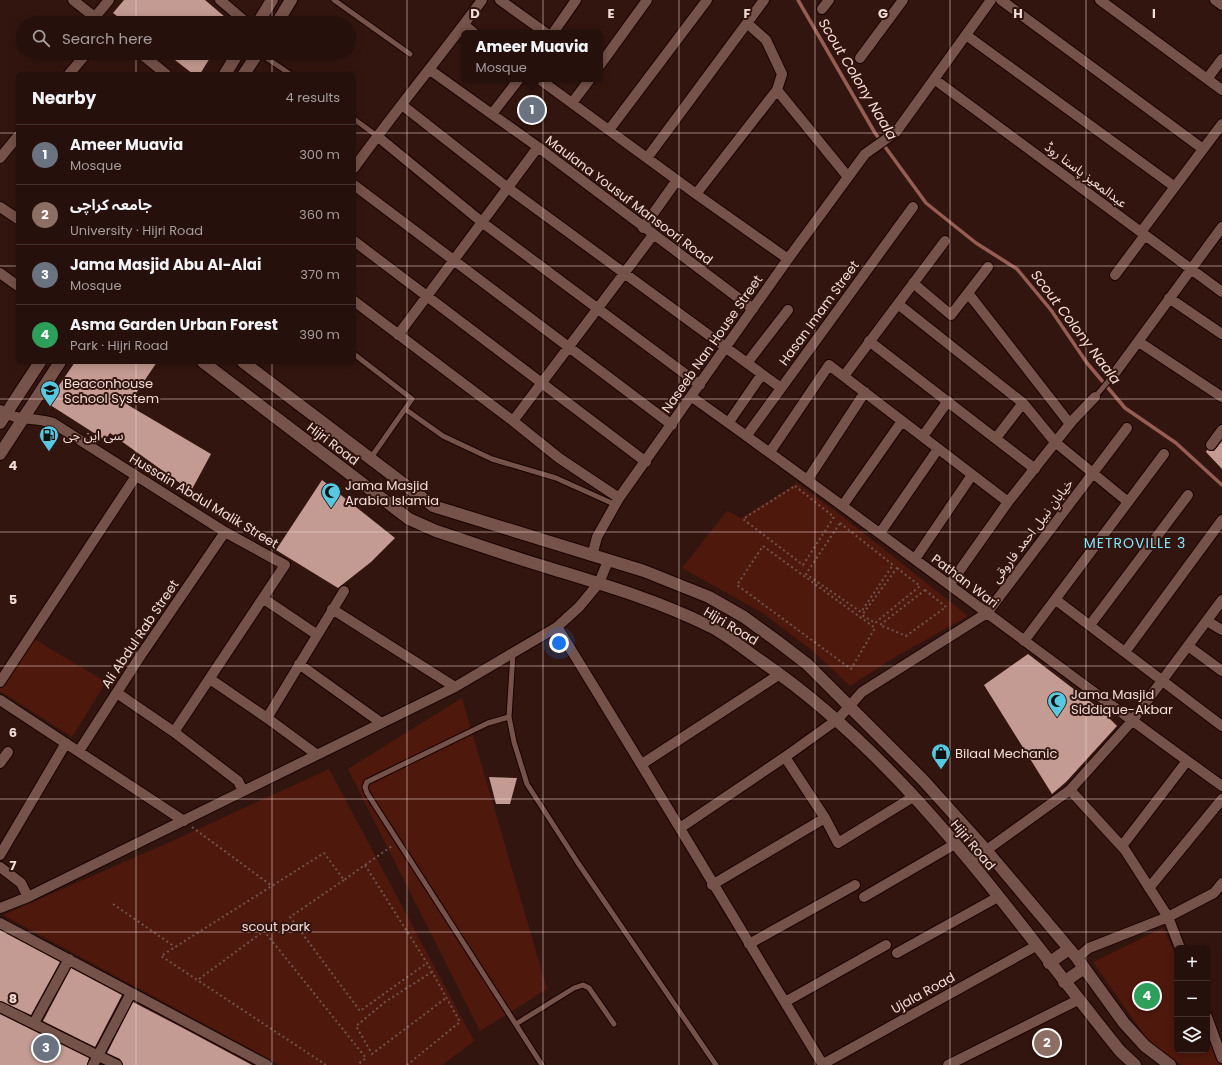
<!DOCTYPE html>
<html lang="en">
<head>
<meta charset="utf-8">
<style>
  :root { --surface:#26100b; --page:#2e1914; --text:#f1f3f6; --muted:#a49d9d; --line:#42302c; --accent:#2563eb }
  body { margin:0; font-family:Poppins,"Noto Sans Arabic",sans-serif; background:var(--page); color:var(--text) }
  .controls { position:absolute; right:12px; bottom:12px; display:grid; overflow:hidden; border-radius:6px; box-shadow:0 2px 10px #0003 }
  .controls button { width:36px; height:36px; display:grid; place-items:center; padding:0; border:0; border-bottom:1px solid var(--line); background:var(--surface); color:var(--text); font:20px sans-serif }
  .you { position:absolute; left:559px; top:643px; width:14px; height:14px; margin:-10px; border:3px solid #fff; border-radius:50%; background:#1a73e8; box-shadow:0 0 0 6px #1a73e833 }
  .badge { display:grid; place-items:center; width:26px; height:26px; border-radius:50%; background:var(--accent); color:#fff; font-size:13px; font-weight:700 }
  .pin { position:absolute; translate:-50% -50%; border:2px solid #fff; box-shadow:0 1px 4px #0006 }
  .popup { position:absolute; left:461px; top:30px; width:142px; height:52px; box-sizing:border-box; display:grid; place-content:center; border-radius:6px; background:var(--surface); filter:drop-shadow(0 1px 3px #0005); font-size:13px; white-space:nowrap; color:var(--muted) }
  .popup b { font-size:15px; color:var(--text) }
  .popup::after { content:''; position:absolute; left:50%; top:100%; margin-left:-8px; border:8px solid transparent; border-top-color:var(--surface) }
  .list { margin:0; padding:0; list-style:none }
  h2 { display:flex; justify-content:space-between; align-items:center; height:52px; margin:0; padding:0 16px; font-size:17px }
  h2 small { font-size:13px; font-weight:400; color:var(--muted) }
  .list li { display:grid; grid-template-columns:26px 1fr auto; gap:12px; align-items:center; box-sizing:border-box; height:60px; padding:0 16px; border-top:1px solid var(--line) }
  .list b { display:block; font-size:15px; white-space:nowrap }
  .list p { margin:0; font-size:13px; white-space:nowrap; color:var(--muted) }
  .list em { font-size:13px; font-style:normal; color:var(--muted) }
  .icon { flex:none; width:22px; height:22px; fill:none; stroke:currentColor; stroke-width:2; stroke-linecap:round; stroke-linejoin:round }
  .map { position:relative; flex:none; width:1222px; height:1065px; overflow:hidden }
  .search { position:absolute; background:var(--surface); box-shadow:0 2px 10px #0003; left:16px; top:16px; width:340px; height:44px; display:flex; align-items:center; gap:10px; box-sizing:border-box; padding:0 14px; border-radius:22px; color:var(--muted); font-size:15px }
  .panel { position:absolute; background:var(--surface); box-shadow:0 2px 10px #0003; left:16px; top:72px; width:340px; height:292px; border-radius:6px }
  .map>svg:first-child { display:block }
</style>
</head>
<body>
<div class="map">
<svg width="1222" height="1065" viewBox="0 0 1222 1065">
  <rect width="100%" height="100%" fill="#33150f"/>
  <path fill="#4f180d" d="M797 483 846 519 968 616 895 657 850 686 814 652 763 613 682 568 727 511 741 518Z
    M34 639 106 682 72 737 0 691V683Z
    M462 698 547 989 480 1031 348 769Z
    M329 769 474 1041 442 1065H280L3 915 170 842Z
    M1163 928 1177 958V1050H1207V1030L1221 1065H1181L1149 1042 1093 962Z"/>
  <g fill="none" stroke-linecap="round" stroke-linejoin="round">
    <path stroke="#965e53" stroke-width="3.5" d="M798 0 875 133 926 203 976 243 1017 269 1051 310 1087 363 1125 408 1176 443 1222 485"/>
  </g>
  <path fill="#c39b92" d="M124 0H205L232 23H126L113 13Z
    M166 53H213L200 74H193Z
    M75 362H157L128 405 211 454 191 491 110 433 105 440 47 403Z
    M1222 441V469L1206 452 1207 450 1214 451Z
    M322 480 395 538 371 562 338 588 276 550Z
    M1028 654 1101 710 1117 726 1066 782 1052 794 984 685Z
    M489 777 517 778 510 804H496Z
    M0 930 60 962 31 1015 0 1001Z
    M71 968 122 995 95 1047 43 1021Z
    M133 1002 183 1028 252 1065H123L120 1059 107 1053Z
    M0 1014 89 1058 87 1065H0Z"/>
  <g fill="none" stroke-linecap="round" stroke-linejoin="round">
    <defs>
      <path id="service" d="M334 0 410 54
        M259 53 290 74
        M354 119 377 136
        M354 354 412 399 370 459
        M1095 397 1115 373
        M405 409 443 436 492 459 556 478 616 505
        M513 653 509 717 514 742 527 784 578 863 716 1065
        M509 717 488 723 367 782 365 787 367 793 542 1065
        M516 1024 574 988 583 985 589 988 614 1024"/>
      <path id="minor" d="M73 0 102 23
        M220 0 247 23
        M500 0 546 33
        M1001 0 1203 149
        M1100 0 1222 90
        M1215 0 1222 5
        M822 9 829 0
        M95 17 109 0
        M747 23 766 40 782 74 777 90
        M464 25 474 33
        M553 33 576 0
        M966 35 1175 187
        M140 53 166 74
        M860 58 903 0
        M600 65 647 0
        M430 70 538 147 753 309
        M69 74 87 53
        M539 79 696 194 788 259
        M934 79 1222 292
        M1207 79 1222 59
        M572 103 590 79
        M402 105 508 188 781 388
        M492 114 519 79
        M609 130 707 0
        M377 136 483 223 700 385
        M0 158 18 136
        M647 158 764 0
        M354 168C395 111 440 57 482 0
        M354 185 672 425
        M696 194 777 90 848 177
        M0 207 18 219
        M643 228 677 180
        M1141 232 1222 124
        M354 241 646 462
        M0 273 18 286
        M1115 275 1145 235
        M913 283 951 315 988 267
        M968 293 1070 424
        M1169 298 1222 334
        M354 301 513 421 559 458 619 498
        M898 304 1023 403 996 438
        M398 335 538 147
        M869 341 1035 469
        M1139 342 1222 397
        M747 363 788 310
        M1115 373 1222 227
        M844 376 945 241
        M692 397C871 524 1045 658 1222 786
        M1023 403 1055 442 1128 502
        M0 410C14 421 36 417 53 423L225 532 285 565 174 732
        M513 421 653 235
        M729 422 762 374
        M747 435 913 207
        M923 436 948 401
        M1211 445 1222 430
        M770 452 829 365 1008 502
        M808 479 865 392
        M843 505 902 421
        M880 533 938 449
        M592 556 597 537 619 498 788 259 865 154 896 132 991 0
        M915 559 972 475
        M950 584 1008 502 1073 420 1095 397
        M264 599 316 634
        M1056 600 1222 726
        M332 609 455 687
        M1207 621 1222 630
        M1090 625 1188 495
        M557 627C647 772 734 919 823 1065
        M1024 641 1164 454
        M1188 646 1222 671
        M1125 652 1222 520
        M299 664 380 722
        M210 679 267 718 316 754
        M0 682 136 476
        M117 693 174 732 238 781 243 791
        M0 700 184 821
        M267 718 344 591
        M79 751 141 655 225 532
        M785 757 825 818 838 843 913 797
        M0 763 8 752
        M642 764 780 674
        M1070 790 1125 850 1168 917 1180 948
        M680 828 785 757 838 719 862 692 987 613 1127 428
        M1122 846 1187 761
        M0 855 66 743
        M970 862 1070 790 1132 721 1222 600
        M0 867 21 883 28 897
        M712 885 825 818
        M1149 888 1222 799
        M864 897 955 844
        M0 908 28 897 455 687 557 627 579 607 599 583 608 561
        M0 923 267 1065
        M749 944 855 885
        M897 953 998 897
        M1077 958 1089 948 1168 917 1214 893 1222 883
        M785 1002 886 945
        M0 1007 117 1065
        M1207 1017 1222 1058
        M34 1023 69 959
        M823 1064 1036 946
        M93 1065 131 993
        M948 1065 1078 1000"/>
      <path id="secondary" d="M258 23 272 0
        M277 23 291 0
        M225 74 238 53
        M244 74 258 53
        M203 362 409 519 436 531C473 543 509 556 546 567 601 584 657 600 709 626 728 635 746 651 764 663 910 764 1010 915 1120 1051L1135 1065
        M243 362 433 506 644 571 709 597 744 617 777 641 807 664 923 780 986 850 1077 958 1124 1023 1145 1046 1170 1065
        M0 423 40 362
        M0 454 60 362
        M1049 963 1069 949
        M1064 982 1084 968"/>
    </defs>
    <use href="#service" stroke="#190200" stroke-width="7"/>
    <use href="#minor" stroke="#190200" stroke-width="12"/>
    <use href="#secondary" stroke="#190200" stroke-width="14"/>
    <path stroke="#70554f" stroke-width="2" stroke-dasharray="2 3" stroke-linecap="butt" d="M795 486 834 517 803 565 743 519Z
      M840 523 893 565 861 612 806 574Z
      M763 546 875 628 851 669 737 585Z
      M897 568 920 586 875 623 862 615Z
      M925 590 946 607 906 636 880 625Z
      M192 827 272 886
      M365 865 392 846
      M344 880 290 917 360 1011 427 963
      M113 904 175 947
      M432 972 385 1002 356 1026 372 1054 446 998
      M199 979 264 931 366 1058 357 1065
      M326 1065 161 956 324 853 344 880 365 865 427 963 460 1022 407 1065"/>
    <use href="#service" stroke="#75524a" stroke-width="5"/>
    <use href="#minor" stroke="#75524a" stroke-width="10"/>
    <use href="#secondary" stroke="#75524a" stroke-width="12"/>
  </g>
  <path fill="none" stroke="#f2ddd8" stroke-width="1" stroke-opacity="0.55" d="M136 0V23M272 0V23M407 0V1065M543 0V1065M679 0V1065M815 0V1065M950 0V1065M1086 0V1065M136 53V74M272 53V74M0 133H18M354 133H1222M0 266H18M354 266H1222M136 362V1065M272 362V1065M0 399H1222M0 532H1222M0 666H1222M0 799H1222M0 932H1222"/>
  <defs>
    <symbol id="school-pin" viewBox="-11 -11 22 30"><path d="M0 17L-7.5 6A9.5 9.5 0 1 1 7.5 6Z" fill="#56c9e1" stroke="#33150f"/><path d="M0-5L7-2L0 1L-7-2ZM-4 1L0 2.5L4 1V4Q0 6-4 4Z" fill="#111"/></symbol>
    <symbol id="fuel-pin" viewBox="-11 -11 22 30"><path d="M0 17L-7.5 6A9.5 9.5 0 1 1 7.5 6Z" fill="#56c9e1" stroke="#33150f"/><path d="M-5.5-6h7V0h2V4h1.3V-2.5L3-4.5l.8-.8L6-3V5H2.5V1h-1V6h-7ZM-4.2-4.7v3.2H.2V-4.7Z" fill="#111"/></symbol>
    <symbol id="mosque-pin" viewBox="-11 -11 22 30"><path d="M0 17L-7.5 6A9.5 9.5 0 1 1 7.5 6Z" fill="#56c9e1" stroke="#33150f"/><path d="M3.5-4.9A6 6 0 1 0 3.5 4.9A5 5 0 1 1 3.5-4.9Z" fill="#111"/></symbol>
    <symbol id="shop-pin" viewBox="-11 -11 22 30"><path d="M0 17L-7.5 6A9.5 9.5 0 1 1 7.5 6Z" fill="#56c9e1" stroke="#33150f"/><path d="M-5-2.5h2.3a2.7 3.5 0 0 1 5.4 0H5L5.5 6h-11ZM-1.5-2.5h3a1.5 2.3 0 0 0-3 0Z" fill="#111"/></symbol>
  </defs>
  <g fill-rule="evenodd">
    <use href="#school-pin" x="39" y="379" width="22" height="30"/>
    <use href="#fuel-pin" x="38" y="424" width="22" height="30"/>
    <use href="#mosque-pin" x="320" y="481" width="22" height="30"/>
    <use href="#mosque-pin" x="1046" y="690" width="22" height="30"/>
    <use href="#shop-pin" x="930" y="742" width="22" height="30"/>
  </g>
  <g text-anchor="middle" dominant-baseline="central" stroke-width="4" stroke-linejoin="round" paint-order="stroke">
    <g font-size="13" fill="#f2ddd8" stroke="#33150f">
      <text transform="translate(1086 175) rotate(37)">عبدالمعیز پاستا روڈ</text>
      <text transform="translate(629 200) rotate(37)">Maulana Yousuf Mansoori Road</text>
      <text transform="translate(819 313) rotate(-54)">Hasan Imam Street</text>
      <text transform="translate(712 344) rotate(-55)">Naseeb Nan House Street</text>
      <text transform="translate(333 444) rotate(37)">Hijri Road</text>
      <text transform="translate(204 501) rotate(31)">Hussain Abdul Malik Street</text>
      <text transform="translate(1032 531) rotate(-53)">خیابانِ نبیل احمد فاروقی</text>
      <text transform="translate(965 581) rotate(37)">Pathan Wari</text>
      <text transform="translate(731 626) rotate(31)">Hijri Road</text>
      <text transform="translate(140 634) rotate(-56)">Ali Abdul Rab Street</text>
      <text transform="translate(973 845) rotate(50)">Hijri Road</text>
      <text transform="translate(923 993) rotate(-29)">Ujala Road</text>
    </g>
    <g font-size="13" fill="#f2ddd8" stroke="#33150f" text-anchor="start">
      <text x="64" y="383">Beaconhouse<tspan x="64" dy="15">School System</tspan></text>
      <text x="63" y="435">سی این جی</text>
      <text x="345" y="485">Jama Masjid<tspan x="345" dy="15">Arabia Islamia</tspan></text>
      <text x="1071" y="694">Jama Masjid<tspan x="1071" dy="15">Siddique-Akbar</tspan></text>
      <text x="955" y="753">Bilaal Mechanic</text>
    </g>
    <g font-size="13" fill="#f3dcd7" stroke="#33150f">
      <text x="276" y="926">scout park</text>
    </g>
    <g font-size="14" font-style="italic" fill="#f4ddd7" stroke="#33150f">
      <text transform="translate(858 79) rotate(59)">Scout Colony Naala</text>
      <text transform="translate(1076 327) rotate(53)">Scout Colony Naala</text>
    </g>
    <g font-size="14" letter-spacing="1" fill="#7fe5fb" stroke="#33150f">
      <text x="1135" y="543">METROVILLE 3</text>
    </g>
  </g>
  <g font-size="13" text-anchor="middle" font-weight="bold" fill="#f2ddd8" stroke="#33150f" stroke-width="4" stroke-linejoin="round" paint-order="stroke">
    <text x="475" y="18">D</text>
    <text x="611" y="18">E</text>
    <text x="747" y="18">F</text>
    <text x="883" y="18">G</text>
    <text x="1018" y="18">H</text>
    <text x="1154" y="18">I</text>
    <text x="13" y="470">4</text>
    <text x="13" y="604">5</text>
    <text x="13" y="737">6</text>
    <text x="13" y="870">7</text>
    <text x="13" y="1003">8</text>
  </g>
</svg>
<div class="controls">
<button>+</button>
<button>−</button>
<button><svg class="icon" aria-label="layers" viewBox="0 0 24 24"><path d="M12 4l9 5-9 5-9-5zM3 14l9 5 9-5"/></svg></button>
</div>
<div class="you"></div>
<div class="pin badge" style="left:532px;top:110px;background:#6b7280">1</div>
<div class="popup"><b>Ameer Muavia</b>Mosque</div>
<div class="pin badge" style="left:1047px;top:1043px;background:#8d6e63">2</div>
<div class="pin badge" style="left:46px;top:1048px;background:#6b7280">3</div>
<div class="pin badge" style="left:1147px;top:996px;background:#2e9e5b">4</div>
<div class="search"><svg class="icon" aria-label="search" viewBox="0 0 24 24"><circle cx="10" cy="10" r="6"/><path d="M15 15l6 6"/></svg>Search here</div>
<section class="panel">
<h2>Nearby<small>4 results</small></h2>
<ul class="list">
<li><span class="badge" style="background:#6b7280">1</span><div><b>Ameer Muavia</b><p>Mosque</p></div><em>300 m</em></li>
<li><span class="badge" style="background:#8d6e63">2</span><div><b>جامعہ کراچی</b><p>University · Hijri Road</p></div><em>360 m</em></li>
<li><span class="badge" style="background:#6b7280">3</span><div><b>Jama Masjid Abu Al-Alai</b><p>Mosque</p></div><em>370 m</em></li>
<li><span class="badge" style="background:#2e9e5b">4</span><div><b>Asma Garden Urban Forest</b><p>Park · Hijri Road</p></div><em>390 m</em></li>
</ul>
</section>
</div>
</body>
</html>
